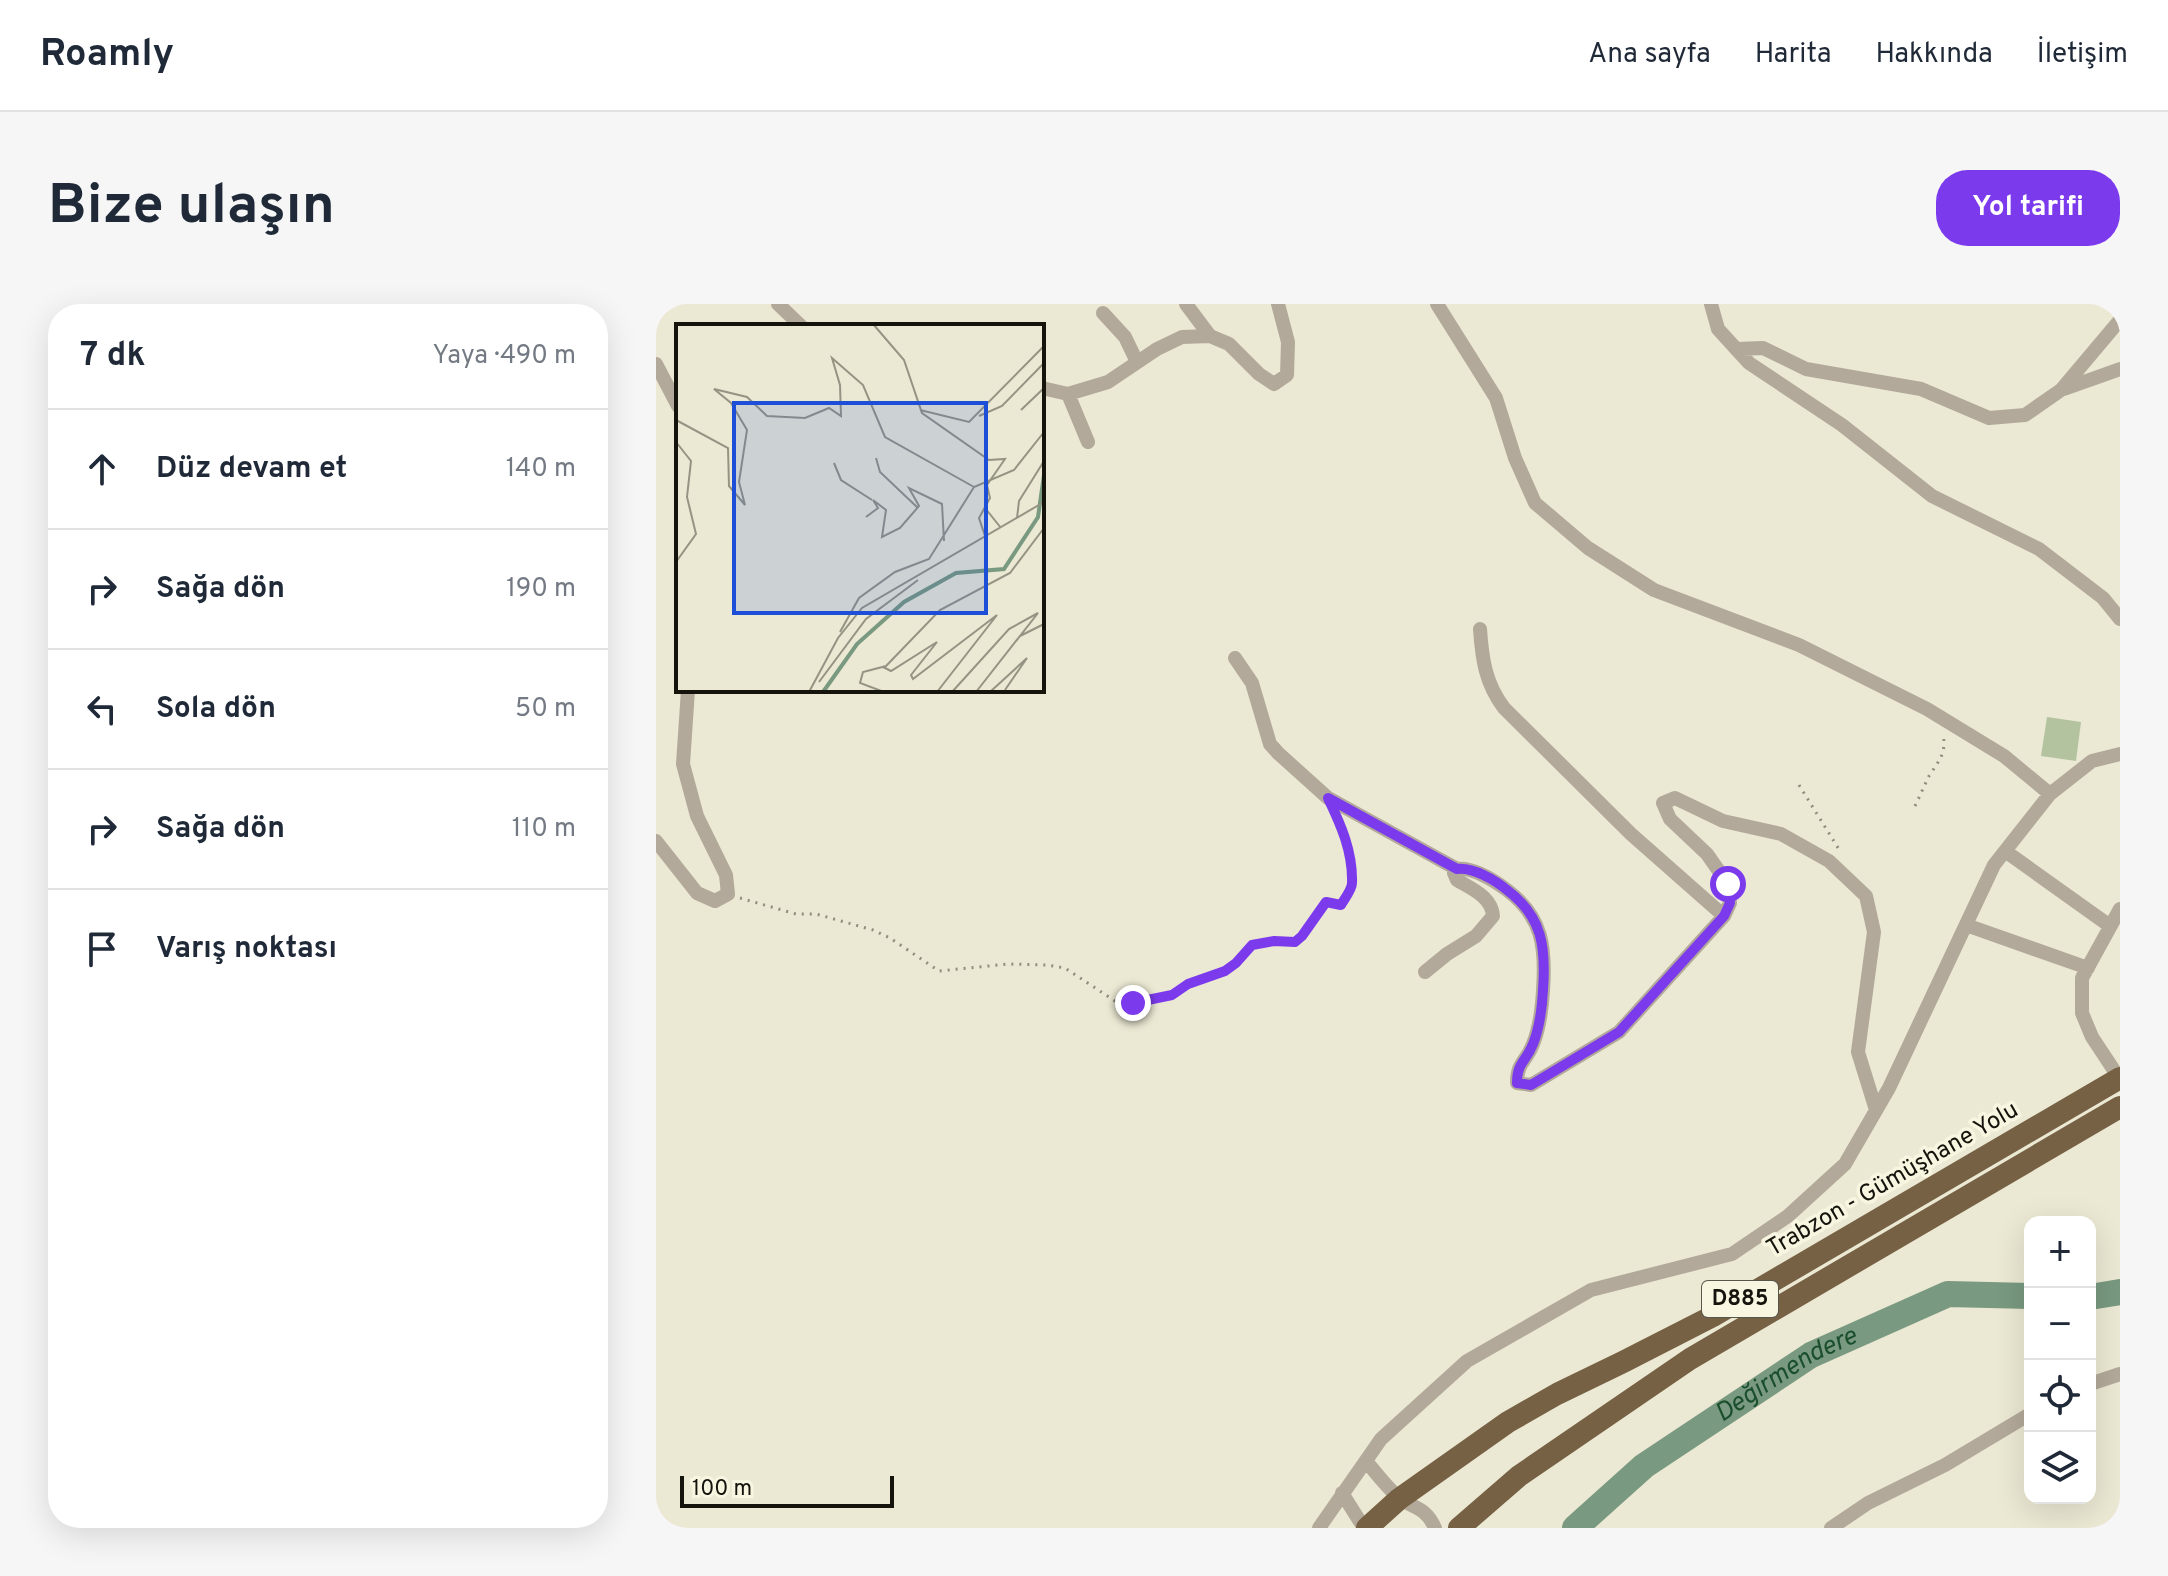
<!DOCTYPE html>
<html lang="tr">
<head>
<meta charset="utf-8">
<style>
  :root { --surface:#fff; --page:#f6f6f7; --text:#1f2937; --muted:#747a83; --line:#e0e1e3; --accent:#7c3aed }
  body { margin:0; font-family:Overpass,sans-serif; background:var(--page); color:var(--text) }
  .controls { position:absolute; right:24px; bottom:24px; display:grid; overflow:hidden; border-radius:16px; box-shadow:0 8px 32px #0002 }
  .controls button { width:72px; height:72px; display:grid; place-items:center; padding:0; border:0; border-bottom:2px solid var(--line); background:var(--surface); color:var(--text); font:40px sans-serif }
  .scale { position:absolute; left:24px; bottom:20px; width:214px; box-sizing:border-box; padding-left:8px; border:4px solid #14130c; border-top:0; font-size:22px; line-height:28px; white-space:nowrap; color:#14130c; -webkit-text-stroke:6px #f8f5e0; paint-order:stroke }
  .stop { position:absolute; width:24px; height:24px; margin:-18px; border:6px solid #7c3aed; border-radius:50%; background:#fff }
  .stop.end { background:#7c3aed; border-color:#fff; box-shadow:0 2px 8px #0008 }
  .list { margin:0; padding:0; list-style:none }
  h2 { display:flex; justify-content:space-between; align-items:center; height:104px; margin:0; padding:0 32px; font-size:34px }
  h2 small { font-size:26px; font-weight:400; color:var(--muted) }
  .list li { display:grid; grid-template-columns:52px 1fr auto; gap:24px; align-items:center; box-sizing:border-box; height:120px; padding:0 32px; border-top:2px solid var(--line) }
  .list b { display:block; font-size:30px; white-space:nowrap }
  .list em { font-size:26px; font-style:normal; color:var(--muted) }
  .icon { flex:none; width:44px; height:44px; fill:none; stroke:currentColor; stroke-width:2; stroke-linecap:round; stroke-linejoin:round }
  .map { position:relative; flex:none; width:1464px; height:1224px; overflow:hidden; border-radius:32px }
  header { display:flex; align-items:center; gap:48px; box-sizing:border-box; height:112px; padding:0 40px; background:var(--surface); border-bottom:2px solid var(--line) }
  header strong { font-size:38px }
  nav { display:flex; gap:44px; margin-inline-start:auto; font-size:28px }
  .intro { display:flex; align-items:center; justify-content:space-between; box-sizing:border-box; height:192px; padding:0 48px }
  h1 { margin:0; font-size:56px }
  .button { padding:20px 36px; border-radius:32px; background:var(--accent); color:#fff; font-size:28px; font-weight:700 }
  main { display:flex; gap:48px; padding:0 48px }
  aside { flex:1; background:var(--surface); border-radius:32px; box-shadow:0 8px 32px #0002 }
  .map>svg:first-child { display:block }
</style>
</head>
<body>
<header>
<strong>Roamly</strong>
<nav><a>Ana sayfa</a><a>Harita</a><a>Hakkında</a><a>İletişim</a></nav>
</header>
<div class="intro"><h1>Bize ulaşın</h1><a class="button">Yol tarifi</a></div>
<main>
<aside>
<h2>7 dk<small>Yaya · 490 m</small></h2>
<ul class="list">
<li><svg class="icon" aria-label="ahead" viewBox="0 0 24 24"><path d="M12 20V5M6 11l6-6 6 6"/></svg><div><b>Düz devam et</b></div><em>140 m</em></li>
<li><svg class="icon" aria-label="right" viewBox="0 0 24 24"><path d="M7 20v-9h11M14 6l5 5-5 5"/></svg><div><b>Sağa dön</b></div><em>190 m</em></li>
<li><svg class="icon" aria-label="left" viewBox="0 0 24 24"><path d="M17 20v-9H6M10 6l-5 5 5 5"/></svg><div><b>Sola dön</b></div><em>50 m</em></li>
<li><svg class="icon" aria-label="right" viewBox="0 0 24 24"><path d="M7 20v-9h11M14 6l5 5-5 5"/></svg><div><b>Sağa dön</b></div><em>110 m</em></li>
<li><svg class="icon" aria-label="arrive" viewBox="0 0 24 24"><path d="M6 21V4h12l-3 4 3 4H6"/></svg><div><b>Varış noktası</b></div></li>
</ul>
</aside>
<div class="map">
<svg width="1464" height="1224" viewBox="0 0 1464 1224">
  <rect width="100%" height="100%" fill="#ebe8d3"/>
  <g fill="none" stroke-linecap="round" stroke-linejoin="round">
    <g stroke="#799980" stroke-width="26">
      <path d="M1434 993 1464 988"/>
      <path id="s1" d="M919 1224 988 1162 1155 1051 1292 990 1374 992"/>
    </g>
  </g>
  <path fill="#b4c39f" d="M1391 413 1425 418 1420 457 1385 452Z"/>
  <g fill="none" stroke-linecap="round" stroke-linejoin="round">
    <path stroke="#8f8d7e" stroke-width="3" stroke-dasharray="2 6" stroke-linecap="butt" d="M1143 481 1184 547
      M1259 502C1264 492 1268 482 1273 472 1282 458 1291 449 1287 431
      M84 594 140 610H160L217 626 234 634 283 667 352 660 391 661 409 664 459 697 477 699 516 691 532 680 569 667 580 659 596 641 618 637 639 638 646 632 670 598 685 601 696 581 690 533 682 516"/>
    <path stroke="#b3a99a" stroke-width="14" d="M122 0 145 22
      M530 0 554 32
      M781 0 840 94 859 154 879 199 932 244 998 286 1143 341 1271 405 1348 452 1394 490
      M1055 0 1062 25 1093 59 1186 121 1276 192 1383 245 1447 294 1464 315
      M447 9 469 33 481 58
      M1080 45 1107 44 1150 65 1265 85 1333 114 1369 111 1405 86 1464 16
      M0 60 22 102
      M386 84 412 90 452 78 501 45 526 33 554 32 573 40 603 70 618 80 631 71 632 38 622 0
      M1408 85 1464 65
      M412 90 432 138
      M824 325C826 354 829 379 848 404L975 530 1068 612
      M579 354 596 379 614 440 622 449 672 494 801 565
      M0 537 41 589 59 597 72 590 70 571 41 512 27 460 32 386
      M1349 547 1454 622
      M1310 621 1432 664
      M769 668 791 650 820 632 837 612C836 593 816 585 801 576L798 569 801 565C817 563 839 577 851 586 887 613 890 644 887 686 886 704 884 723 877 740 870 758 861 758 861 779L875 781 963 728 1068 612 1074 599 1072 580 1051 550 1014 515 1007 499 1019 494 1067 517 1125 530 1173 557 1210 592 1218 628 1202 748 1220 806
      M1463 774 1436 733 1426 709V674L1464 605
      M1434 1080 1464 1070
      M710 1157C720 1169 729 1181 740 1191 755 1205 769 1201 779 1224
      M686 1189 708 1224
      M663 1224 725 1135 811 1057 935 986 1076 950 1132 912 1189 860 1233 784 1338 561 1394 490 1436 457 1464 450
      M1175 1224 1212 1199 1289 1161 1374 1110"/>
    <path stroke="#776144" stroke-width="22" d="M711 1224 743 1195 852 1118 901 1090 967 1058 1057 1012 1464 774
      M803 1224 863 1172 1034 1055 1464 803"/>
  </g>
  <g fill="none" stroke-linecap="round" stroke-linejoin="round">
    <path stroke="#7c3aed" stroke-width="10" d="M477 699 516 691 532 680 569 667 580 659 596 641 618 637 639 638 646 632 670 598 685 601C688 595 696 586 696 579 697 548 685 521 672 494L801 565C817 563 839 576 851 586 887 613 890 644 887 686 886 704 884 723 877 740 870 758 861 758 861 779L875 781 963 728 1068 612 1074 599 1072 580"/>
  </g>
  <g text-anchor="middle" dominant-baseline="central" stroke-width="7" stroke-linejoin="round" paint-order="stroke">
    <rect fill="#f8f5e0" stroke="#58574c" stroke-width="2" x="1046" y="977" width="76" height="36" rx="6"/>
    <g font-size="22" font-weight="bold" fill="#14130c">
      <text x="1084" y="995">D885</text>
    </g>
    <g font-size="24" fill="#14130c" stroke="#f8f5e0">
      <text transform="translate(1237 876) rotate(-30)">Trabzon - Gümüşhane Yolu</text>
    </g>
    <g font-size="26" font-style="italic" fill="#1b4f2c" stroke="#f8f5e0">
      <text stroke="none"><textPath href="#s1" startOffset="262">Değirmendere</textPath></text>
    </g>
  </g>
  <g transform="translate(20 20)">
    <rect width="368" height="368" fill="#ebe8d3"/>
    <path fill="none" stroke="#799980" stroke-width="4" d="M147 368 181 320 228 278 280 249 328 245 362 193 368 151"/>
    <path fill="none" stroke="#959383" stroke-width="2" d="M197 0 228 36 246 89 313 136 329 135 311 161 314 174 303 194 309 212M244 86 293 98 368 22M345 86 368 64M303 92 326 82 368 39M0 96 52 124 53 162 69 181 63 158 71 106 55 79 38 65 71 73 91 92 129 94 153 84 165 92 164 61 156 34 187 61 209 113 298 163M0 118 15 137 11 173 20 210 0 238M200 134 204 148 242 184M158 139 165 156 196 176M309 184 325 204M190 193 202 184 197 176 210 186 206 213 224 204 243 182 233 164 266 180 268 217M341 194 343 177 368 137M164 308 183 274 219 248 253 235 298 163 338 146 368 108M344 312 368 300M207 343 215 347 261 318 235 351 237 355 321 291 261 368M143 358 190 295 242 256M133 368 162 314 186 284 368 178M208 368 184 359 187 348 210 342 264 286 334 249 368 204M276 368 333 305 362 289 300 368M314 368 351 334 329 366"/>
    <path fill="#1d4ed8" fill-opacity="0.15" stroke="#1d4ed8" stroke-width="4" d="M58 79H310V289H58Z"/>
    <rect width="368" height="368" fill="none" stroke="#14130c" stroke-width="4"/>
  </g>
</svg>
<div class="controls">
<button>+</button>
<button>−</button>
<button><svg class="icon" aria-label="locate" viewBox="0 0 24 24"><circle cx="12" cy="12" r="6"/><path d="M12 2v4M12 18v4M2 12h4M18 12h4"/></svg></button>
<button><svg class="icon" aria-label="layers" viewBox="0 0 24 24"><path d="M12 4l9 5-9 5-9-5zM3 14l9 5 9-5"/></svg></button>
</div>
<div class="scale">100 m</div>
<div class="stop" style="left:1072px;top:580px"></div>
<div class="stop end" style="left:477px;top:699px"></div>
</div>
</main>
</body>
</html>
